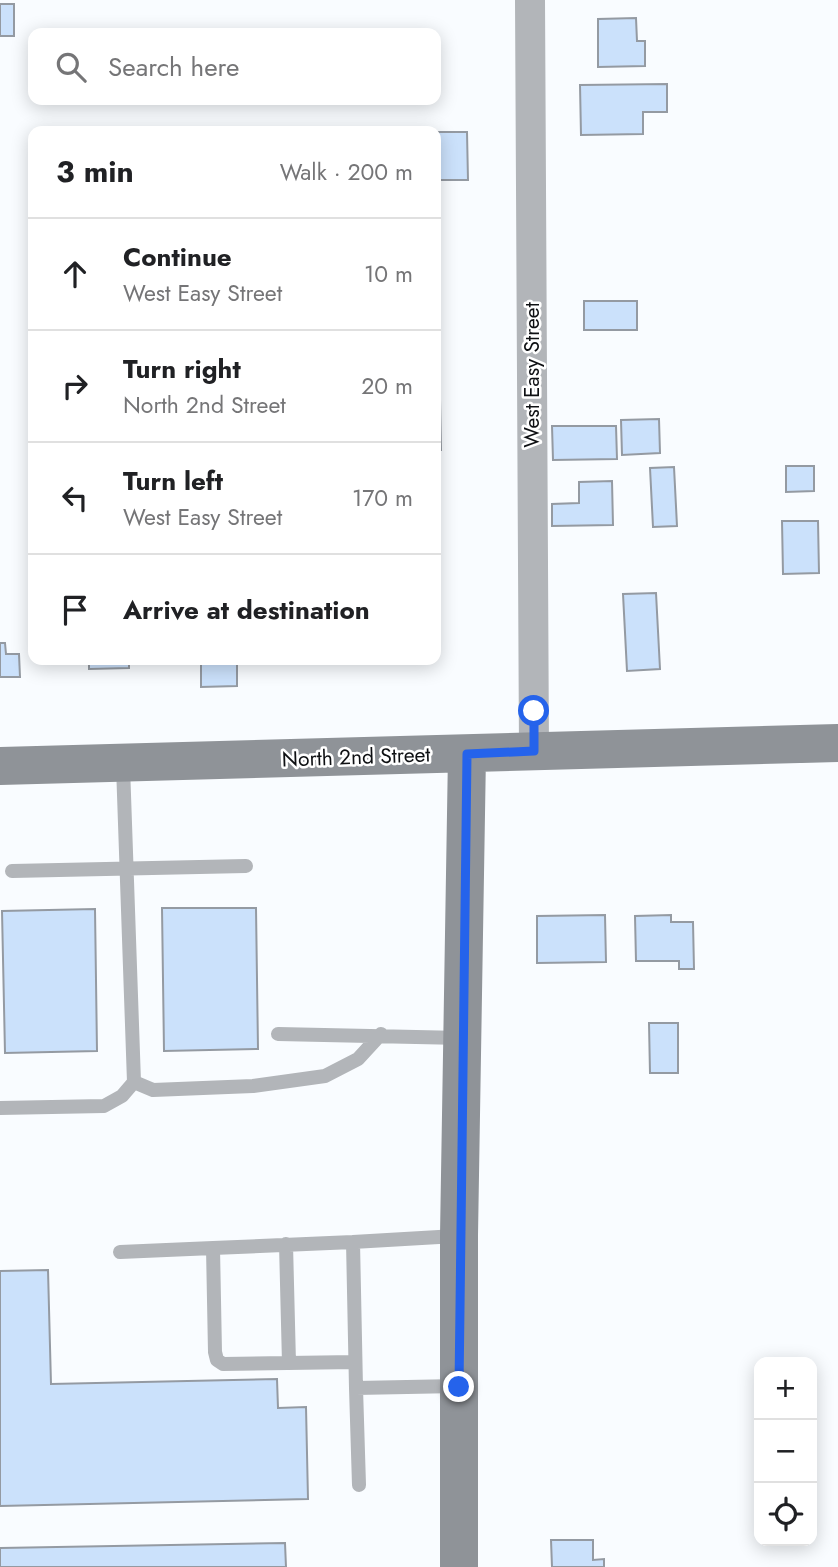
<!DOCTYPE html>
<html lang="en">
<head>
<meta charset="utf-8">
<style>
  :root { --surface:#fff; --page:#f2f2f2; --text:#202124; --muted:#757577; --line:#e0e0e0 }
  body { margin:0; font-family:Jost,sans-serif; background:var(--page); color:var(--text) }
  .controls { position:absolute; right:21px; bottom:21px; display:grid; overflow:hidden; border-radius:14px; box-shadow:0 4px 18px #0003 }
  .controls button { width:63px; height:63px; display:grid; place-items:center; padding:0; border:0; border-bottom:2px solid var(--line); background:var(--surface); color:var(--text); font:35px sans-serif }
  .stop { position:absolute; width:21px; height:21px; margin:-16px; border:5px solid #2563eb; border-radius:50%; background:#fff }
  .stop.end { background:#2563eb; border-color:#fff; box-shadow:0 2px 7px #0008 }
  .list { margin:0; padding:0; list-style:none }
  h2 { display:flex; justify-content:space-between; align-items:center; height:91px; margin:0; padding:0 28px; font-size:30px }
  h2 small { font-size:23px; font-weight:400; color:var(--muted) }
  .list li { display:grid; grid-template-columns:46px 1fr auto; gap:21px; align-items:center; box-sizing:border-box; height:112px; padding:0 28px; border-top:2px solid var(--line) }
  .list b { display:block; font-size:26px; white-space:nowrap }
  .list p { margin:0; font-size:23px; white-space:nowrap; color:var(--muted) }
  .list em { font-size:23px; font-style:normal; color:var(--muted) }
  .icon { flex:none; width:38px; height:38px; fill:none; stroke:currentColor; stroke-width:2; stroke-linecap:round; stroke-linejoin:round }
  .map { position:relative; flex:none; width:838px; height:1567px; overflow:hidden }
  .search { position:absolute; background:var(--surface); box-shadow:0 4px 18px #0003; left:28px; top:28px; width:413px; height:77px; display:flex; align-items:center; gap:18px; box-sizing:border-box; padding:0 24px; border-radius:14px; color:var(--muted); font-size:26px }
  .panel { position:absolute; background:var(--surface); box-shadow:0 4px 18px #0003; left:28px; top:126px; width:413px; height:539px; border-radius:14px }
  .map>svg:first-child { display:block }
</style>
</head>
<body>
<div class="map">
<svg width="838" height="1567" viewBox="0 0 838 1567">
  <rect width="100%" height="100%" fill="#f9fcff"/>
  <path fill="#cbe1fb" stroke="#949aa2" stroke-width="2" d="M0 4H14V36H0Z
    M636 18 637 41H645V66L598 67V19Z
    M667 84V112H643V134L581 135 580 85Z
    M436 132H467L468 180H436Z
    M584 301H637V330H584Z
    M439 349 441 450H436V350Z
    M659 419 660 453 622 455 621 420Z
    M552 426H616L617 459 553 460Z
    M786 466H814V491L786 492Z
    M674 467 677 526 653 527 650 468Z
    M612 481 613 525 552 526V504L579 503V482Z
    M782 521H818L819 573 783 574Z
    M656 593 660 669 627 671 623 594Z
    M0 643H5L6 654H19L20 677H0Z
    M89 660H129V668L89 669Z
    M201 660H237V686L201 687Z
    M162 908H256L258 1049 164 1051Z
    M95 909 97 1051 5 1053 2 911Z
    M605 915 606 962 537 963V916Z
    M671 915V922H693L694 969H679V961H636L635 916Z
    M649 1023H678V1073H650Z
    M48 1270 51 1384 277 1379 278 1408 306 1407 308 1499 0 1506V1271Z
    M551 1540H593V1560L604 1559V1567H552Z
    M285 1543 286 1567H0V1548Z"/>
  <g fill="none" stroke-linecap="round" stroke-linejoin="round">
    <path stroke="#b2b5b9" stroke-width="14" d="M123 766 134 1082 153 1090 253 1086 325 1076 358 1059 381 1034
      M12 871 246 866
      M278 1034 462 1038
      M0 1108 104 1106 122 1096 134 1082
      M456 1236 353 1242 356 1388 458 1386
      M353 1242 213 1248 215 1352 217 1360 223 1364 355 1362
      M286 1244 289 1363
      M120 1252 213 1248
      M356 1388 359 1485"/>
    <path stroke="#b2b5b9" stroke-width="30" d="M530 0 534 751"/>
    <path stroke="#8f9398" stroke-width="38" d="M0 766 838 743
      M459 1567V1235L467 754"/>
  </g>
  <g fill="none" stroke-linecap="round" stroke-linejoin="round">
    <path stroke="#2563eb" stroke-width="9" d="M459 1387 467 754 534 751V711"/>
  </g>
  <g text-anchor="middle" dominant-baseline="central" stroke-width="5" stroke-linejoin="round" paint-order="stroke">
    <g font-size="21" fill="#0e1013" stroke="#fff">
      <text transform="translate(532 375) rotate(-90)">West Easy Street</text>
      <text transform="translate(356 757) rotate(-2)">North 2nd Street</text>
    </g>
  </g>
</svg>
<div class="controls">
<button>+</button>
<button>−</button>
<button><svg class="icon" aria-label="locate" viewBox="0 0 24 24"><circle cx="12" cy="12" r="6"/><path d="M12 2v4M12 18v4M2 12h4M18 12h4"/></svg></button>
</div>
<div class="stop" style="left:534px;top:711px"></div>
<div class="stop end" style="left:459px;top:1387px"></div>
<div class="search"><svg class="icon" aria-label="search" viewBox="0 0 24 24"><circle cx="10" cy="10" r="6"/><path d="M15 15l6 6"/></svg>Search here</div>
<section class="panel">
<h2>3 min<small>Walk · 200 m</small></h2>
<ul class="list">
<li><svg class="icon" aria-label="ahead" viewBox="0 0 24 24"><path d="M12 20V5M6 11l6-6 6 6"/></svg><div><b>Continue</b><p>West Easy Street</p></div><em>10 m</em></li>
<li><svg class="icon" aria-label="right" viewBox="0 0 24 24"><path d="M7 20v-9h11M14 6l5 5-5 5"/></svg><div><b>Turn right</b><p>North 2nd Street</p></div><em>20 m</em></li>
<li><svg class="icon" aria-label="left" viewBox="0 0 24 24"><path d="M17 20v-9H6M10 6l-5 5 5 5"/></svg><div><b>Turn left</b><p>West Easy Street</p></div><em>170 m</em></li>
<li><svg class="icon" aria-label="arrive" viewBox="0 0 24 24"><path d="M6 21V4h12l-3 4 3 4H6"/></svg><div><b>Arrive at destination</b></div></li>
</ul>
</section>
</div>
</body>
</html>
